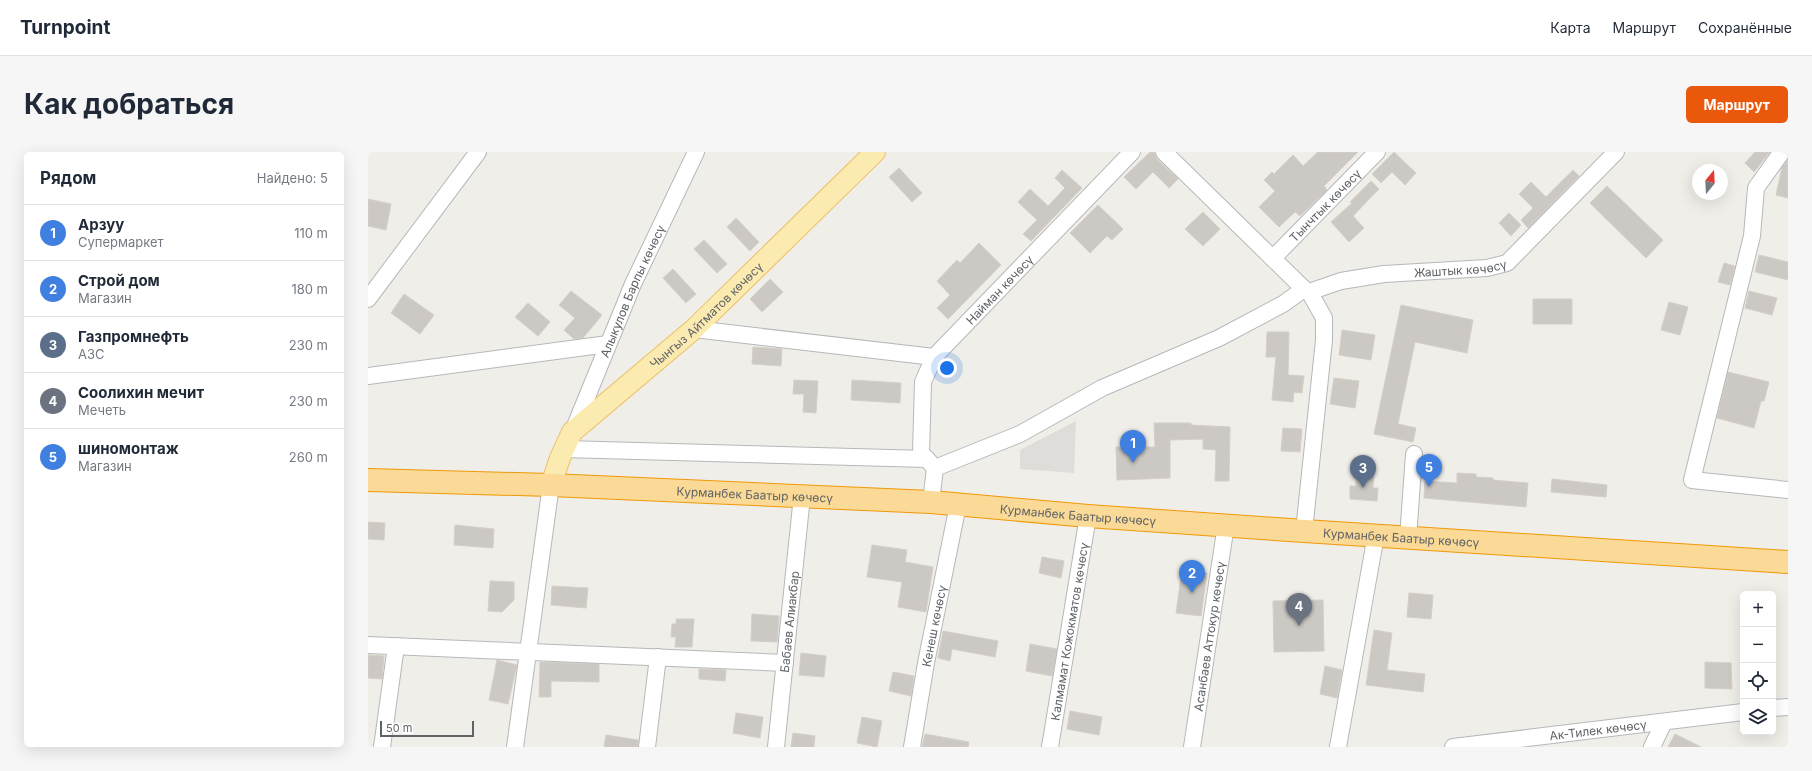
<!DOCTYPE html>
<html lang="ru">
<head>
<meta charset="utf-8">
<style>
  :root { --surface:#fff; --page:#f6f6f7; --text:#1f2937; --muted:#747a83; --line:#e0e1e3; --accent:#ea580c }
  body { margin:0; font-family:Inter,sans-serif; background:var(--page); color:var(--text) }
  .controls { position:absolute; right:12px; bottom:12px; display:grid; overflow:hidden; border-radius:6px; box-shadow:0 4px 16px #0002 }
  .controls button { width:36px; height:36px; display:grid; place-items:center; padding:0; border:0; border-bottom:1px solid var(--line); background:var(--surface); color:var(--text); font:20px sans-serif }
  .compass { position:absolute; left:1324px; top:12px; width:36px; height:36px; border-radius:50%; background:var(--surface); box-shadow:0 4px 16px #0002; rotate:18deg }
  .scale { position:absolute; left:12px; bottom:10px; width:94px; box-sizing:border-box; padding-left:4px; border:2px solid #5f6367; border-top:0; font-size:11px; line-height:14px; white-space:nowrap; color:#5f6367; -webkit-text-stroke:3px #fff; paint-order:stroke }
  .you { position:absolute; left:579px; top:216px; width:14px; height:14px; margin:-10px; border:3px solid #fff; border-radius:50%; background:#1a73e8; box-shadow:0 0 0 6px #1a73e833 }
  .badge { display:grid; place-items:center; width:26px; height:26px; border-radius:50%; background:var(--accent); color:#fff; font-size:13px; font-weight:700 }
  .pin { position:absolute; translate:-50% -33px; filter:drop-shadow(0 1px 2px #0008) }
  .pin::after { content:''; position:absolute; top:21px; width:14px; height:12px; background:inherit; clip-path:polygon(0 0,100% 0,50% 100%) }
  .list { margin:0; padding:0; list-style:none }
  h2 { display:flex; justify-content:space-between; align-items:center; height:52px; margin:0; padding:0 16px; font-size:17px }
  h2 small { font-size:13px; font-weight:400; color:var(--muted) }
  .list li { display:grid; grid-template-columns:26px 1fr auto; gap:12px; align-items:center; box-sizing:border-box; height:56px; padding:0 16px; border-top:1px solid var(--line) }
  .list b { display:block; font-size:15px; white-space:nowrap }
  .list p { margin:0; font-size:13px; white-space:nowrap; color:var(--muted) }
  .list em { font-size:13px; font-style:normal; color:var(--muted) }
  .icon { flex:none; width:22px; height:22px; fill:none; stroke:currentColor; stroke-width:2; stroke-linecap:round; stroke-linejoin:round }
  .map { position:relative; flex:none; width:1420px; height:595px; overflow:hidden; border-radius:6px }
  header { display:flex; align-items:center; gap:24px; box-sizing:border-box; height:56px; padding:0 20px; background:var(--surface); border-bottom:1px solid var(--line) }
  header strong { font-size:19px }
  nav { display:flex; gap:22px; margin-inline-start:auto; font-size:14px }
  .intro { display:flex; align-items:center; justify-content:space-between; box-sizing:border-box; height:96px; padding:0 24px }
  h1 { margin:0; font-size:28px }
  .button { padding:10px 18px; border-radius:6px; background:var(--accent); color:#fff; font-size:14px; font-weight:700 }
  main { display:flex; gap:24px; padding:0 24px }
  aside { flex:1; background:var(--surface); border-radius:6px; box-shadow:0 4px 16px #0002 }
  .map>svg:first-child { display:block }
</style>
</head>
<body>
<header>
<strong>Turnpoint</strong>
<nav><a>Карта</a><a>Маршрут</a><a>Сохранённые</a></nav>
</header>
<div class="intro"><h1>Как добраться</h1><a class="button">Маршрут</a></div>
<main>
<aside>
<h2>Рядом<small>Найдено: 5</small></h2>
<ul class="list">
<li><span class="badge" style="background:#3f7fe0">1</span><div><b>Арзуу</b><p>Супермаркет</p></div><em>110 m</em></li>
<li><span class="badge" style="background:#3f7fe0">2</span><div><b>Строй дом</b><p>Магазин</p></div><em>180 m</em></li>
<li><span class="badge" style="background:#5c6f8a">3</span><div><b>Газпромнефть</b><p>АЗС</p></div><em>230 m</em></li>
<li><span class="badge" style="background:#6b7280">4</span><div><b>Соолихин мечит</b><p>Мечеть</p></div><em>230 m</em></li>
<li><span class="badge" style="background:#3f7fe0">5</span><div><b>шиномонтаж</b><p>Магазин</p></div><em>260 m</em></li>
</ul>
</aside>
<div class="map">
<svg width="1420" height="595" viewBox="0 0 1420 595">
  <rect width="100%" height="100%" fill="#f0eee8"/>
  <path fill="#dfddda" d="M708 269 706 321 652 317V298Z"/>
  <path fill="#ccc9c4" stroke="#d5cfc6" d="M782 0H786L789 7 810 27 801 36 785 20 768 37 756 25Z
    M950 0H990L956 34 959 38 932 64 927 60 911 75 891 55 907 39 896 28 904 20 906 22 925 3 935 14Z
    M1026 0 1048 21 1037 33 1024 20 1013 31 1004 22Z
    M1387 0H1402L1386 20 1377 11Z
    M1420 8V46L1408 43 1414 15Z
    M531 16 554 41 544 50 521 25Z
    M694 18 714 36 663 89 655 82 669 68 650 50 662 37 680 54 697 36 687 26Z
    M1205 18 1211 24 1160 76 1153 68 1165 56 1151 42 1163 30 1178 45Z
    M1003 29 1011 37 985 64 996 76 981 90 963 70 984 51 982 50Z
    M1239 34 1295 88 1278 106 1222 51Z
    M0 47 23 52 18 78 0 74Z
    M730 53 755 77 744 88 739 84 722 101 702 81Z
    M835 60 852 77 835 94 817 77Z
    M1141 61 1153 73 1143 84 1131 71Z
    M368 66 391 90 382 99 359 75Z
    M336 88 359 112 349 121 326 97Z
    M611 91 633 113 580 167 569 156 582 143 569 129 589 108 592 111Z
    M1391 103 1420 110V128L1387 120Z
    M1356 111 1367 114 1362 133 1350 130Z
    M305 117 328 142 318 151 295 126Z
    M402 127 415 140 394 160 382 147Z
    M203 139 234 163 215 186 206 187 196 178 207 166 191 153Z
    M1381 139 1409 146 1404 163 1377 156Z
    M36 142 66 163 52 182 23 161Z
    M1165 147H1204V172H1165Z
    M1301 150 1320 155 1312 183 1293 178Z
    M160 151 182 170 170 184 147 165Z
    M1033 153 1105 168 1099 201 1047 190 1030 272 1048 276 1045 290 1006 282Z
    M974 178 1007 183 1003 208 971 203Z
    M899 180H921L920 223 936 224 934 241 926 240 925 250 904 248 908 205H898Z
    M385 195 414 197 413 214 384 212Z
    M1360 220 1401 230 1396 249H1393L1386 276 1349 266Z
    M966 226 991 229 987 256 962 252Z
    M426 228 450 229 448 261 435 260 436 242H425Z
    M484 228 533 231 532 251 483 248Z
    M786 271H823V273L862 275 861 329H847L848 298 835 297V287L802 288V326L749 328 748 295H787Z
    M915 276 934 277 932 300 913 299Z
    M1089 321 1108 322V325L1125 326V328L1160 331 1158 355 1056 346 1057 329 1089 331Z
    M988 323 1006 324 1005 336H1010L1009 349 982 347V334H988Z
    M1184 327 1239 333 1238 345 1183 340Z
    M0 370 17 371 16 388 0 387Z
    M87 373 126 377 125 396 86 393Z
    M504 393 539 398 537 410 565 415 558 460 530 455 534 430 499 425Z
    M674 405 696 409 693 426 671 421Z
    M814 418 839 421 833 464 808 461Z
    M122 429 146 430V448L134 460 120 459Z
    M184 434 220 436 218 456 183 453Z
    M1041 441 1065 443 1063 467 1039 465Z
    M955 448 956 499 906 500 905 449Z
    M384 462 411 464 409 490 383 489Z
    M308 467H326L324 495H307L308 485H303L304 472H308Z
    M1006 478 1024 481 1019 518 1057 522 1055 540 998 533Z
    M575 479 630 489 627 505 584 497 582 509 570 506Z
    M662 492 689 497 684 524 658 519Z
    M433 501 458 504 456 525 431 523Z
    M0 503 16 504 14 527 0 526Z
    M129 508 149 513 140 552 121 548Z
    M172 510 231 512V530L183 529V545H171Z
    M1337 510 1363 511 1364 537 1337 536Z
    M957 514 974 518 969 546 952 542Z
    M331 517 358 518 357 529 331 527Z
    M525 520 546 524 543 544 521 539Z
    M702 559 734 565 731 583 699 577Z
    M368 561 395 565 392 586 365 581Z
    M494 565 514 569 509 595 489 591Z
    M425 581 447 584 446 595H423Z
    M557 582 601 590 600 595H554Z
    M1307 582 1333 595H1300Z
    M238 583 270 588V595H236Z"/>
  <g fill="none" stroke-linecap="round" stroke-linejoin="round">
    <defs>
      <g id="minor">
        <path d="M796 0 936 137 942 141 956 166V188L936 379"/>
        <path d="M1413 1 1388 36 1384 84 1324 328 1420 338"/>
        <path id="s1" d="M905 106 1009 0"/>
        <path id="s2" d="M941 140 973 129 1016 122 1119 116 1139 111 1248 0"/>
        <path d="M0 147 110 0"/>
        <path d="M326 177 566 205"/>
        <path d="M0 224 240 192"/>
        <path id="s3" d="M205 279 265 132 328 0"/>
        <path d="M196 297 559 307"/>
        <path d="M567 316 652 282 734 236 851 186 915 152 936 137"/>
        <path id="s4" d="M563 350 567 316 553 301 555 230 566 205 764 0"/>
        <path d="M1040 386 1046 302"/>
        <path d="M0 493 417 511"/>
        <path d="M1405 556 1420 555"/>
        <path d="M14 595 28 494"/>
        <path d="M147 595 183 333"/>
        <path d="M279 595 290 505"/>
        <path id="s5" d="M408 595 434 344"/>
        <path id="s6" d="M544 595 558 511 590 353"/>
        <path id="s7" d="M682 595 720 364"/>
        <path id="s8" d="M824 595 858 373"/>
        <path d="M970 595 1008 383"/>
        <path id="s9" d="M1085 595 1375 560"/>
        <path d="M1284 595 1296 570"/>
      </g>
      <g id="major">
        <path id="s10" d="M183 333 192 306 204 280 326 177 507 0"/>
      </g>
      <g id="highway">
        <path id="s11" d="M0 328 183 333 563 350 720 364 936 379 1420 410"/>
      </g>
    </defs>
    <use href="#minor" stroke="#b5b8bb" stroke-width="18"/>
    <use href="#major" stroke="#edbe64" stroke-width="22"/>
    <use href="#highway" stroke="#f09908" stroke-width="24"/>
    <use href="#minor" stroke="#fff" stroke-width="16"/>
    <use href="#major" stroke="#fcebb1" stroke-width="20"/>
    <use href="#highway" stroke="#fada96" stroke-width="22"/>
  </g>
  <g text-anchor="middle" dominant-baseline="central" stroke-width="3" stroke-linejoin="round" paint-order="stroke">
    <g font-size="12" fill="#5f6367" stroke="#fff">
      <text stroke="none"><textPath href="#s1" startOffset="74">Тынчтык көчөсү</textPath></text>
      <text stroke="none"><textPath href="#s2" startOffset="154">Жаштык көчөсү</textPath></text>
      <text stroke="none"><textPath href="#s4" startOffset="247">Найман көчөсү</textPath></text>
      <text stroke="none"><textPath href="#s3" startOffset="152">Алыкулов Барпы көчөсү</textPath></text>
      <text stroke="none"><textPath href="#s10" startOffset="235">Чынгыз Айтматов көчөсү</textPath></text>
      <text stroke="none"><textPath href="#s11" startOffset="387">Курманбек Баатыр көчөсү</textPath></text>
      <text stroke="none"><textPath href="#s11" startOffset="711">Курманбек Баатыр көчөсү</textPath></text>
      <text stroke="none"><textPath href="#s11" startOffset="1035">Курманбек Баатыр көчөсү</textPath></text>
      <text stroke="none"><textPath href="#s5" startOffset="126">Бабаев Алиакбар</textPath></text>
      <text stroke="none"><textPath href="#s6" startOffset="123">Кенеш көчөсү</textPath></text>
      <text stroke="none"><textPath href="#s7" startOffset="117">Калмамат Кожокматов көчөсү</textPath></text>
      <text stroke="none"><textPath href="#s8" startOffset="112">Асанбаев Аттокур көчөсү</textPath></text>
      <text stroke="none"><textPath href="#s9" startOffset="146">Ак-Тилек көчөсү</textPath></text>
    </g>
  </g>
</svg>
<div class="controls">
<button>+</button>
<button>−</button>
<button><svg class="icon" aria-label="locate" viewBox="0 0 24 24"><circle cx="12" cy="12" r="6"/><path d="M12 2v4M12 18v4M2 12h4M18 12h4"/></svg></button>
<button><svg class="icon" aria-label="layers" viewBox="0 0 24 24"><path d="M12 4l9 5-9 5-9-5zM3 14l9 5 9-5"/></svg></button>
</div>
<svg class="compass" viewBox="-18 -18 36 36"><path d="M0-13l5 13h-10z" fill="#e53935"/><path d="M0 13l5-13h-10z" fill="#747a83"/></svg>
<div class="scale">50 m</div>
<div class="you"></div>
<div class="pin badge" style="left:765px;top:311px;background:#3f7fe0">1</div>
<div class="pin badge" style="left:824px;top:441px;background:#3f7fe0">2</div>
<div class="pin badge" style="left:995px;top:336px;background:#5c6f8a">3</div>
<div class="pin badge" style="left:931px;top:474px;background:#6b7280">4</div>
<div class="pin badge" style="left:1061px;top:335px;background:#3f7fe0">5</div>
</div>
</main>
</body>
</html>
